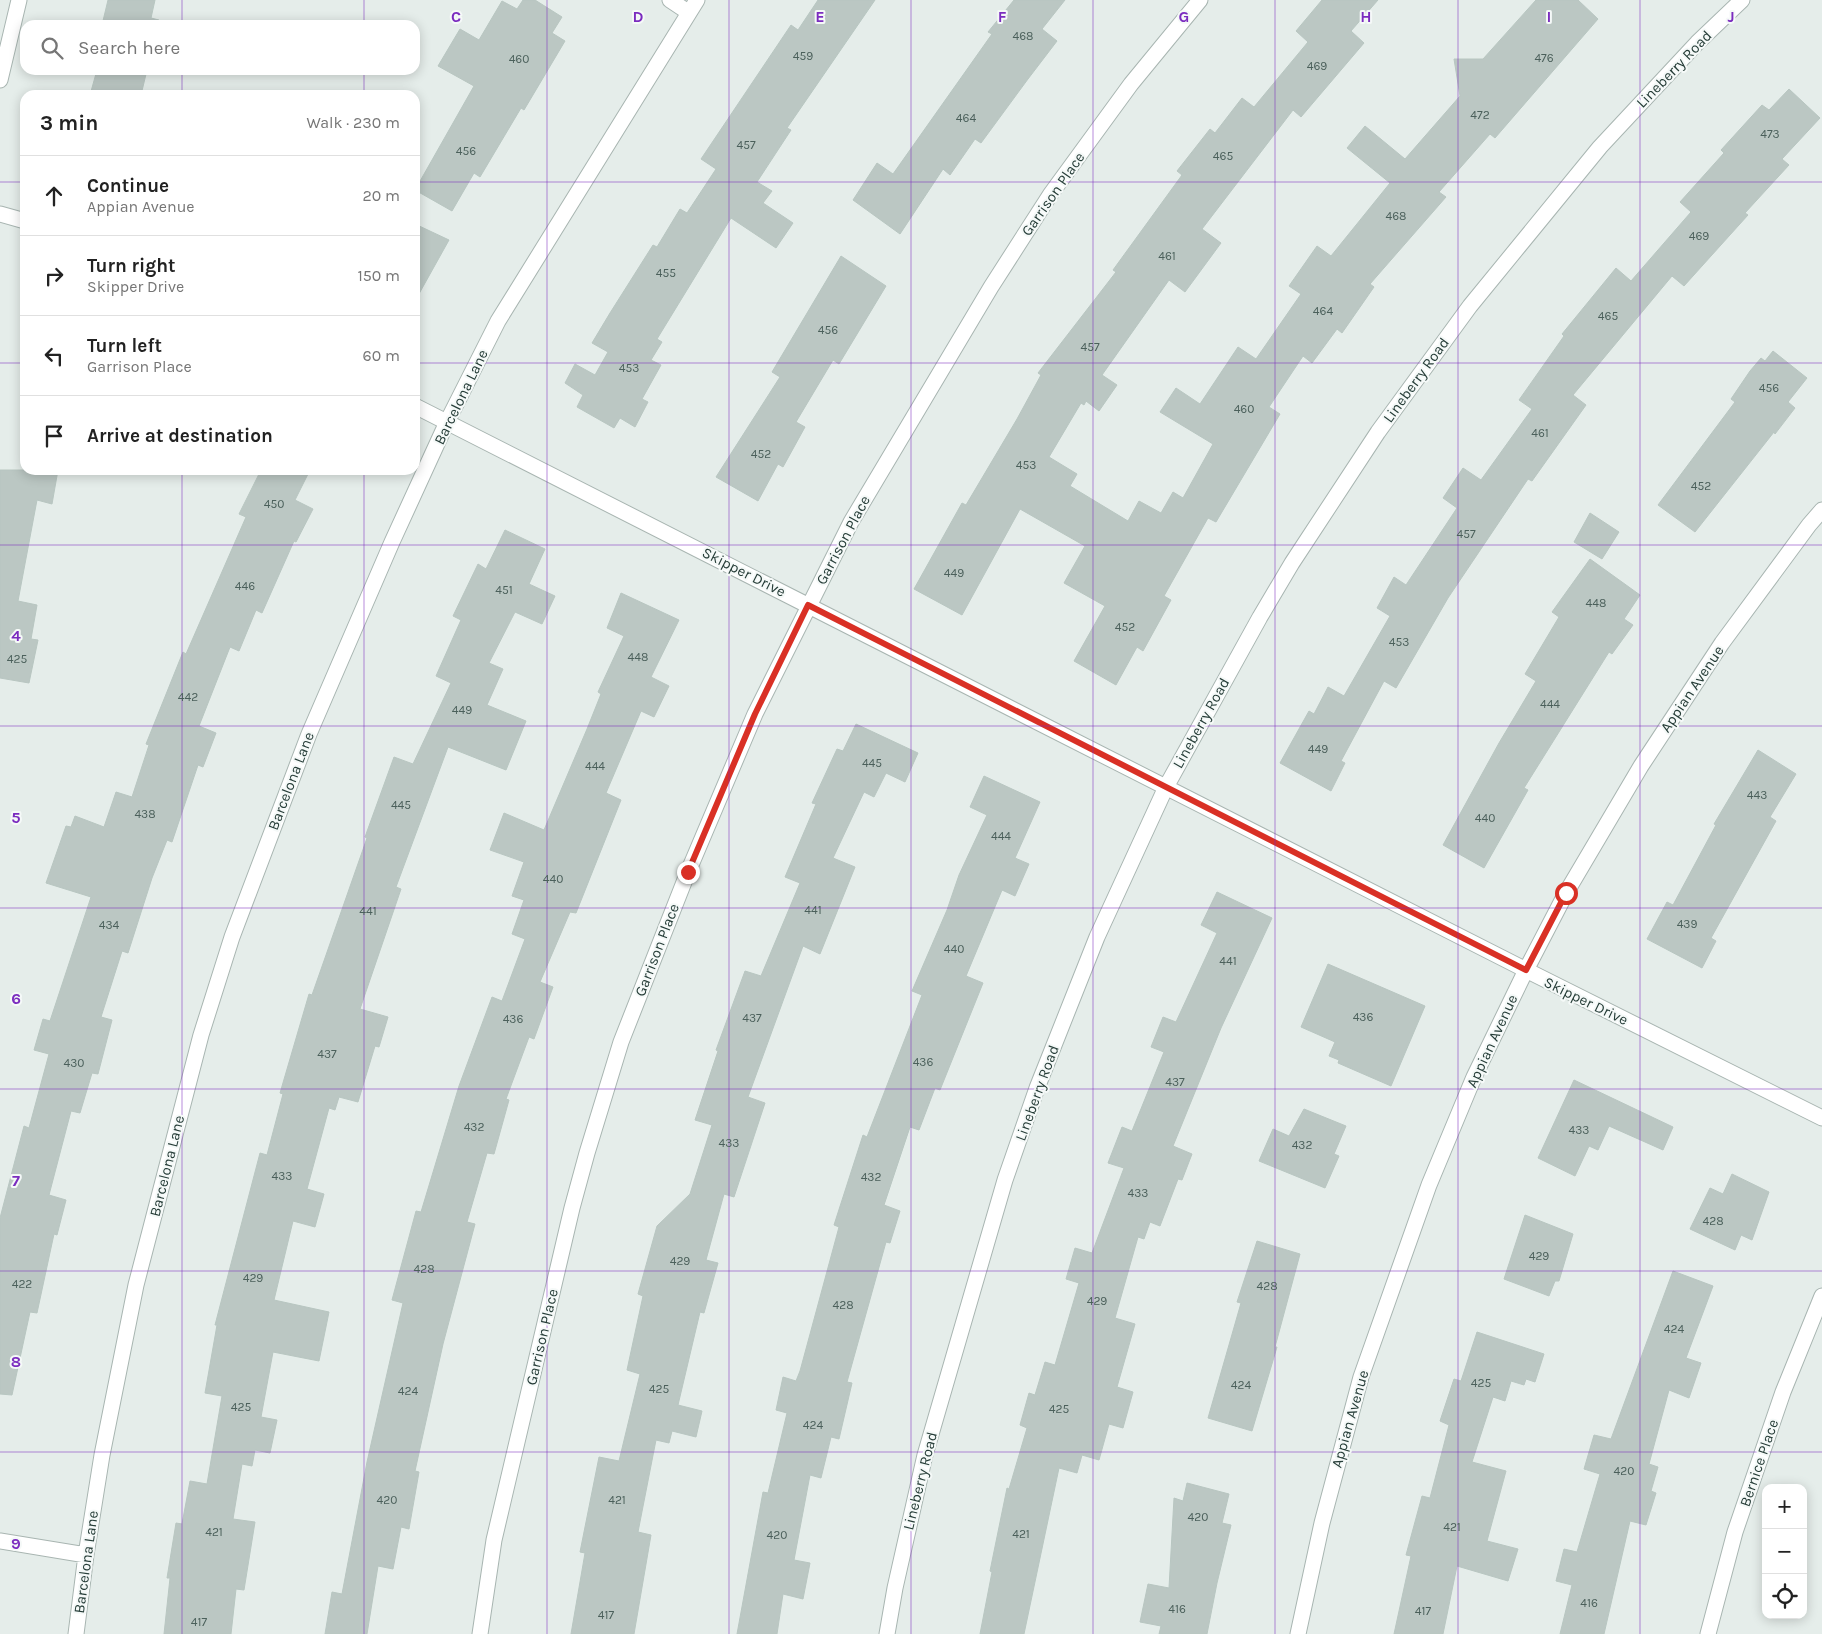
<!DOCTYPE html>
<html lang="en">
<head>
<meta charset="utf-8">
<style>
  :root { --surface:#fff; --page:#f6f6f6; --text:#222; --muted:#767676; --line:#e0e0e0 }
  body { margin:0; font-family:Karla,sans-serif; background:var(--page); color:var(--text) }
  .controls { position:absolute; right:15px; bottom:15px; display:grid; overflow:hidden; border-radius:10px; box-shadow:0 2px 12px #0003 }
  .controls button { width:45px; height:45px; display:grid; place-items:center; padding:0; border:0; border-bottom:1px solid var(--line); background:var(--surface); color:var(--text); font:25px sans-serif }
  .stop { position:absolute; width:15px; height:15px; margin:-11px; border:4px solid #d93025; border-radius:50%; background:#fff }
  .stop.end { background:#d93025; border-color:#fff; box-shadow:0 1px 5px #0008 }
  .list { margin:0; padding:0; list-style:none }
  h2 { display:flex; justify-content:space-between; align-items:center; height:65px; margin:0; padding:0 20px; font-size:21px }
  h2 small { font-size:16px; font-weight:400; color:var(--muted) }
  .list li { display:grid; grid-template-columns:32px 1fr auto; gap:15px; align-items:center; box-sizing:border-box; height:80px; padding:0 20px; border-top:1px solid var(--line) }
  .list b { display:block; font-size:19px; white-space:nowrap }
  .list p { margin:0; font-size:16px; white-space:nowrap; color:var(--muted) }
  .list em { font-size:16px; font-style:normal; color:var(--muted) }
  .icon { flex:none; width:28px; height:28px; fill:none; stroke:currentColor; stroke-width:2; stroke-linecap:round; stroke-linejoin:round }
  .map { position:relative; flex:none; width:1822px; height:1634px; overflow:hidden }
  .search { position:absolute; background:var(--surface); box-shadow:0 2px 12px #0003; left:20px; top:20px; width:400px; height:55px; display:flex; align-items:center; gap:12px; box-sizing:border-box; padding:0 18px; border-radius:15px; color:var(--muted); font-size:19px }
  .panel { position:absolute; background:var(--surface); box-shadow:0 2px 12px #0003; left:20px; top:90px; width:400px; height:385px; border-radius:15px }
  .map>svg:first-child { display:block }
</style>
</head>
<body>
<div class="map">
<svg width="1822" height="1634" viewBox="0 0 1822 1634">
  <rect width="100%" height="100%" fill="#e5edea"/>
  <path fill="#bbc7c3" stroke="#b8c6c1" d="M108 0H155L151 18 159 20 157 25H102Z
    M523 0H535L562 17 552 33 565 41 524 110 521 108 480 177 474 173 452 211 415 190 474 86 438 66 460 29 479 40 502 1 517 9Z
    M818 0H875L787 128 791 130 757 182 772 191 763 203 793 223 776 248 731 218 657 339 662 342 651 360 661 365 642 399 648 402 635 427 620 418 614 428 577 407 583 395 565 383 575 364 595 375 608 352 592 343 610 313 653 245 657 247 680 209 687 213 716 169 701 159 791 25 798 30Z
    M1014 0H1065L1042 29 1057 41 1028 79 981 143 975 139 950 175 943 169 900 234 853 200 877 163 893 174 992 34 988 32Z
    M1322 0H1378L1351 31 1364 43 1301 117 1293 110 1202 229 1221 243 1185 292 1169 280 1102 375 1117 385 1099 411 1086 401 1084 405 1081 403 1049 457 1077 474 1070 486 1128 521 1139 501 1161 513 1173 492 1183 498 1213 444 1160 412 1176 388 1200 404 1238 347 1256 359 1301 294 1289 286 1317 246 1331 256 1390 183 1347 148 1365 126 1405 159 1460 96 1454 59H1483L1536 0H1578L1598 19 1495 138 1490 134 1439 192 1446 197 1370 284 1374 287 1342 333 1337 329 1312 363 1303 356 1269 407 1280 414 1216 522 1208 518 1164 596 1171 600 1143 651 1137 647 1116 685 1074 661 1105 606 1064 583 1085 546 1020 509 962 615 914 589 962 503 966 505 1017 419 1041 375 1038 373 1116 272 1113 270 1182 175 1177 171 1210 129 1215 133 1242 98 1254 107 1308 42 1296 31Z
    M97 70H147L141 95H90Z
    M1789 89 1820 118 1782 159 1789 165 1745 213 1748 215 1684 286 1672 276 1573 395 1586 405 1532 481 1528 479 1448 598 1396 688 1384 681 1341 761 1345 763 1331 791 1280 763 1309 711 1314 714 1328 687 1344 696 1390 616 1377 608 1394 577 1406 585 1457 508 1443 498 1463 468 1481 480 1532 409 1519 400 1564 336 1562 334 1616 268 1631 281 1691 212 1680 202 1724 153 1721 150 1762 105 1769 110Z
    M415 224 449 240 415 301Z
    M841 256 886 286 839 364 833 360 796 422 805 427 783 467 778 464 758 501 716 477 780 377 772 372Z
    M1773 351 1807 378 1788 402 1795 408 1775 434 1774 432 1695 532 1658 505 1735 402 1731 399 1750 371 1761 358 1765 361Z
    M0 470H58L52 504 37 500 18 601 37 605 31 639 38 640 29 683 0 678Z
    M261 470H310L295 500 313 509 296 542 294 541 262 613 256 610 239 651 230 647 199 726 216 733 203 767 198 765 172 842 167 840 152 878 128 953 122 951 101 1017 112 1020 98 1074 92 1073 80 1113 71 1111 49 1195 66 1200 57 1235 54 1234 37 1313 30 1312 12 1395 0 1394V1218L24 1126 29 1128 49 1054 34 1050 43 1019 50 1021 91 897 46 883 66 826 71 827 75 816 104 827 116 792 132 797 149 745 146 744 183 652 186 654 246 517 239 514Z
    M1590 513 1619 532 1602 559 1574 542Z
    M505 530 545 549 529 584 555 596 542 624 515 612 489 663 503 669 487 705 526 721 506 770 448 747 396 887 401 889 360 1009 388 1017 379 1047 375 1046 358 1102 339 1097 335 1110 329 1108 307 1189 324 1194 315 1227 293 1221 274 1300 329 1312 319 1361 273 1352 261 1417 277 1420 270 1453 255 1450 252 1466 242 1464 233 1519 255 1522 244 1590 236 1589 231 1634H164L170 1578H167L176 1523 182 1524 190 1481 207 1484 222 1396 205 1393 217 1325H215L260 1153 267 1155 283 1094 280 1093 309 994 312 995 367 838 365 837 394 757 413 764 451 683 436 676 461 620 453 616 478 564 486 569Z
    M1590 559 1640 595 1624 619 1633 625 1612 654 1609 652 1524 788 1528 790 1484 868 1443 845 1499 743 1536 681 1525 674 1559 617 1552 612Z
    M621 593 679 620 651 677 669 686 654 717 641 711 606 793 621 800 576 913 570 912 540 982 553 987 534 1039 529 1037 506 1099 509 1100 494 1154 487 1153 467 1222 475 1224 443 1344 415 1471 419 1472 409 1529 401 1527 393 1569 378 1566 367 1634H325L332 1592 342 1594 367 1462 403 1303 392 1300 416 1211 421 1212 459 1086 492 997 502 1001 525 939 512 934 524 900 512 896 524 862 490 850 504 813 544 830 587 729 601 694 598 692 624 636 607 628Z
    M856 724 918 753 905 782 886 773 874 797 864 792 833 858 855 867 820 954 803 946 748 1097 765 1103 734 1197 724 1194 706 1260 718 1263 704 1313 700 1312 678 1405 702 1411 696 1437 672 1431 669 1443 656 1440 638 1532 651 1535 634 1634H571L585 1553 580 1552 599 1457 619 1461 640 1374 627 1370 643 1296 638 1294 657 1226 690 1194 712 1125 695 1120 718 1051 716 1050 745 971 761 976 800 883 785 877 816 804 812 803 837 749 843 751Z
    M1758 750 1796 774 1770 817 1776 821 1711 938 1716 941 1702 968 1647 939 1667 902 1673 905 1716 825 1714 824Z
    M984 776 1040 802 1015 858 1029 864 1015 896 1002 890 966 976 983 983 940 1090 935 1088 919 1130 910 1127 884 1205 900 1211 890 1243 886 1242 847 1382 852 1383 839 1439 831 1437 821 1478 810 1475 794 1560 810 1563 803 1599 783 1594 777 1634H737L763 1492 768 1493 787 1413 776 1410 783 1377 796 1381 800 1371 839 1227 834 1225 863 1135 867 1137 922 995 912 991 947 910 959 875 987 815 970 807Z
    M1217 892 1272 918 1221 1028 1173 1146 1192 1154 1182 1180 1178 1179 1160 1226 1150 1222 1144 1239 1138 1237 1115 1318 1135 1324 1117 1387 1133 1392 1123 1428 1109 1424 1099 1460 1082 1455 1077 1473 1059 1468 1024 1634H980L992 1572 990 1571 1007 1488 1009 1489 1027 1428 1020 1425 1029 1393 1035 1395 1045 1362 1055 1365 1079 1283 1066 1279 1075 1248 1092 1253 1124 1168 1108 1163 1122 1127 1132 1131 1164 1052 1151 1047 1163 1017 1176 1022 1217 933 1201 925Z
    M1328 964 1425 1006 1391 1086 1338 1063 1339 1060 1329 1056 1335 1042 1301 1027Z
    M1574 1080 1673 1127 1663 1150 1609 1126 1598 1150 1589 1146 1575 1176 1538 1158Z
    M1304 1109 1346 1126 1334 1154 1339 1156 1325 1188 1259 1161 1273 1129 1289 1136Z
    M1732 1174 1769 1192 1752 1240 1741 1235 1735 1250 1690 1229 1710 1188 1723 1194Z
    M1525 1215 1573 1234 1559 1281H1555L1549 1296 1504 1279Z
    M1257 1241 1300 1254 1275 1347H1277L1252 1431 1208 1418 1241 1303 1237 1302Z
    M1673 1271 1713 1286 1686 1358 1701 1363 1689 1398 1669 1390 1649 1464 1658 1467 1651 1491 1656 1493 1646 1525 1630 1521 1604 1634H1560L1572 1585 1556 1581 1564 1549 1577 1552 1600 1474 1584 1469 1594 1435 1611 1439Z
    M1477 1332 1544 1354 1535 1382 1526 1379 1524 1385 1511 1381 1505 1401 1493 1397 1472 1462 1506 1471 1487 1541 1518 1549 1508 1581 1457 1566 1443 1634H1394L1411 1556 1406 1555 1422 1496 1430 1498 1449 1425 1440 1421 1454 1379 1461 1381Z
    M1187 1483 1229 1494 1222 1523 1231 1525 1217 1583 1207 1634H1159L1161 1626 1140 1622 1148 1584 1169 1588 1174 1498 1183 1501Z"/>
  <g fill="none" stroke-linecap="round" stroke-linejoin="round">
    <defs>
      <path id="minor" d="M670 0 688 12
        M0 80 19 0
        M0 214 25 221
        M415 406 1526 970 1822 1118
        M0 1541 86 1555
        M76 1634 86 1555 102 1455 136 1285 201 1035 232 937 309 734 392 542 447 422 498 321 697 0
        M480 1634 494 1540 572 1208 587 1153 621 1042 688 872 755 714 851 522 991 287 1050 195 1131 84 1200 0
        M887 1634 895 1588 925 1455 1005 1180 1037 1088 1097 937 1166 787 1260 617 1292 563 1378 432 1470 306 1600 147 1697 43 1742 0
        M1298 1634 1322 1523 1361 1377 1429 1185 1474 1077 1526 970 1566 893 1641 766 1722 643 1809 525 1822 510
        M1708 1634 1735 1532 1783 1392 1822 1296"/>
    </defs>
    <use href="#minor" stroke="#a8b5b1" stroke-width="17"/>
    <use href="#minor" stroke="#fff" stroke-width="15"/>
  </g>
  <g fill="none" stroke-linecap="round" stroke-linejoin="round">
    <path stroke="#d93025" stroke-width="6" d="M688 872 755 714 808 605 1526 970 1566 893"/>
  </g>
  <path fill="none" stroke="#7b2cbf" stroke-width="1" stroke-opacity="0.55" d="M182 0V25M364 0V25M547 0V1634M729 0V1634M911 0V1634M1093 0V1634M1275 0V1634M1458 0V1634M1640 0V1634M182 70V95M364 70V95M0 182H25M415 182H1822M0 363H25M415 363H1822M182 470V1634M364 470V1634M0 545H1822M0 726H1822M0 908H1822M0 1089H1822M0 1271H1822M0 1452H1822"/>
  <g text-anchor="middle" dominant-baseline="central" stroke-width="4" stroke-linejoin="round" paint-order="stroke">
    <g font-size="12" fill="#4b605b">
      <text x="1023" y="36">468</text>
      <text x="803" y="56">459</text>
      <text x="1544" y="58">476</text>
      <text x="519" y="59">460</text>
      <text x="1317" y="66">469</text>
      <text x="1480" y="115">472</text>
      <text x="966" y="118">464</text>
      <text x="1770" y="134">473</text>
      <text x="746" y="145">457</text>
      <text x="466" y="151">456</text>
      <text x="1223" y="156">465</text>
      <text x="1396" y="216">468</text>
      <text x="1699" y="236">469</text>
      <text x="1167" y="256">461</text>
      <text x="666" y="273">455</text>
      <text x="1323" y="311">464</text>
      <text x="1608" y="316">465</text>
      <text x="828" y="330">456</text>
      <text x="1090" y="347">457</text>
      <text x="629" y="368">453</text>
      <text x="1769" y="388">456</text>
      <text x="1244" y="409">460</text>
      <text x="1540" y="433">461</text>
      <text x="761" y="454">452</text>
      <text x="1026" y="465">453</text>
      <text x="1701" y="486">452</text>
      <text x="274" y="504">450</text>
      <text x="1466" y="534">457</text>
      <text x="954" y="573">449</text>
      <text x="245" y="586">446</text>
      <text x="504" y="590">451</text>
      <text x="1596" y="603">448</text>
      <text x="1125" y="627">452</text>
      <text x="1399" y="642">453</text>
      <text x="638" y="657">448</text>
      <text x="17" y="659">425</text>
      <text x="188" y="697">442</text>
      <text x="1550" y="704">444</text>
      <text x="462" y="710">449</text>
      <text x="1318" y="749">449</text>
      <text x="872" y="763">445</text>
      <text x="595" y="766">444</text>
      <text x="1757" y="795">443</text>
      <text x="401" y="805">445</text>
      <text x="145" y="814">438</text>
      <text x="1485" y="818">440</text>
      <text x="1001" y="836">444</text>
      <text x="553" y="879">440</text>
      <text x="813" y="910">441</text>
      <text x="368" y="911">441</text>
      <text x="1687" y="924">439</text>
      <text x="109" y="925">434</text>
      <text x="954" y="949">440</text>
      <text x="1228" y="961">441</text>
      <text x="1363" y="1017">436</text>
      <text x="752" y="1018">437</text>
      <text x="513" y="1019">436</text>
      <text x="327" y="1054">437</text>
      <text x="923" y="1062">436</text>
      <text x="74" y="1063">430</text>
      <text x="1175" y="1082">437</text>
      <text x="474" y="1127">432</text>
      <text x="1579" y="1130">433</text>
      <text x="729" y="1143">433</text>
      <text x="1302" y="1145">432</text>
      <text x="282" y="1176">433</text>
      <text x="871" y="1177">432</text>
      <text x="1138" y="1193">433</text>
      <text x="1713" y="1221">428</text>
      <text x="1539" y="1256">429</text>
      <text x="680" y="1261">429</text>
      <text x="424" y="1269">428</text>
      <text x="253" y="1278">429</text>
      <text x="22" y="1284">422</text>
      <text x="1267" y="1286">428</text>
      <text x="1097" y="1301">429</text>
      <text x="843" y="1305">428</text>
      <text x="1674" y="1329">424</text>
      <text x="1481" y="1383">425</text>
      <text x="1241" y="1385">424</text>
      <text x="659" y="1389">425</text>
      <text x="408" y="1391">424</text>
      <text x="241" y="1407">425</text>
      <text x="1059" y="1409">425</text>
      <text x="813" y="1425">424</text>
      <text x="1624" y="1471">420</text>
      <text x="387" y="1500">420</text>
      <text x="617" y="1500">421</text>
      <text x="1198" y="1517">420</text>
      <text x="1452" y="1527">421</text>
      <text x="214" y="1532">421</text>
      <text x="1021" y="1534">421</text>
      <text x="777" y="1535">420</text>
      <text x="1589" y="1603">416</text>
      <text x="1177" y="1609">416</text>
      <text x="1423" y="1611">417</text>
      <text x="606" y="1615">417</text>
      <text x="199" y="1622">417</text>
    </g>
    <g font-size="15" fill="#263d38" stroke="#f5f9f8">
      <text transform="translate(1674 69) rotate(-46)">Lineberry Road</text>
      <text transform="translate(1053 194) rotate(-55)">Garrison Place</text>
      <text transform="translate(1416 380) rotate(-54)">Lineberry Road</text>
      <text transform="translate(461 397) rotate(-64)">Barcelona Lane</text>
      <text transform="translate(843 540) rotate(-62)">Garrison Place</text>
      <text transform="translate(744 572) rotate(27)">Skipper Drive</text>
      <text transform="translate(1692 689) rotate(-56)">Appian Avenue</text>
      <text transform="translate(1201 723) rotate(-61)">Lineberry Road</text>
      <text transform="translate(291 781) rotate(-69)">Barcelona Lane</text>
      <text transform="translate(657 950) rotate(-69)">Garrison Place</text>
      <text transform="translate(1586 1001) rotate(26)">Skipper Drive</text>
      <text transform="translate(1492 1041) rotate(-65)">Appian Avenue</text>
      <text transform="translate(1037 1093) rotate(-70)">Lineberry Road</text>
      <text transform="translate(167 1166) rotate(-76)">Barcelona Lane</text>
      <text transform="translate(542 1337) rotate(-77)">Garrison Place</text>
      <text transform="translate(1350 1419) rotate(-74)">Appian Avenue</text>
      <text transform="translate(1759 1463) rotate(-71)">Bernice Place</text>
      <text transform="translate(920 1481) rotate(-76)">Lineberry Road</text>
      <text transform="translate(86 1562) rotate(-82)">Barcelona Lane</text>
    </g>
  </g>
  <g font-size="16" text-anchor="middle" font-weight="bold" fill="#7b2cbf" stroke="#f5f9f8" stroke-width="4" stroke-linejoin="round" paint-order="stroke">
    <text x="456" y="22">C</text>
    <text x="638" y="22">D</text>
    <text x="820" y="22">E</text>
    <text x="1002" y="22">F</text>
    <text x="1184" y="22">G</text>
    <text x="1366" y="22">H</text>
    <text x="1549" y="22">I</text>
    <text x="1731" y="22">J</text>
    <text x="16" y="641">4</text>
    <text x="16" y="823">5</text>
    <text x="16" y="1004">6</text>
    <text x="16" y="1186">7</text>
    <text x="16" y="1367">8</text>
    <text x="16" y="1549">9</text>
  </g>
</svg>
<div class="controls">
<button>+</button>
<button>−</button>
<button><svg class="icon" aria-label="locate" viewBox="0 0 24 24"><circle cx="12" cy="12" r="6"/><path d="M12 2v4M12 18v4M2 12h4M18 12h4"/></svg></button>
</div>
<div class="stop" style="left:1566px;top:893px"></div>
<div class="stop end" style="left:688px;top:872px"></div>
<div class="search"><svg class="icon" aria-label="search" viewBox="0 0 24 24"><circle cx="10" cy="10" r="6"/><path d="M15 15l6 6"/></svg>Search here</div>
<section class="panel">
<h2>3 min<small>Walk · 230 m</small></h2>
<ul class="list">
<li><svg class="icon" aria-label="ahead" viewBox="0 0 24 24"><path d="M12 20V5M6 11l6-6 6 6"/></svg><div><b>Continue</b><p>Appian Avenue</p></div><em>20 m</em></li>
<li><svg class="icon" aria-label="right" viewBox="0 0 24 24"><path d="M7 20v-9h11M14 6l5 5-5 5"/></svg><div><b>Turn right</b><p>Skipper Drive</p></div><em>150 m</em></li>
<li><svg class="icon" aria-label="left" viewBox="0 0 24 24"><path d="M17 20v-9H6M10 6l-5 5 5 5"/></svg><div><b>Turn left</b><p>Garrison Place</p></div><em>60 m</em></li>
<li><svg class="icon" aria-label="arrive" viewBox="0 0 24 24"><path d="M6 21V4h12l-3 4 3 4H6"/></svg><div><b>Arrive at destination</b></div></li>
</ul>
</section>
</div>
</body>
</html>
